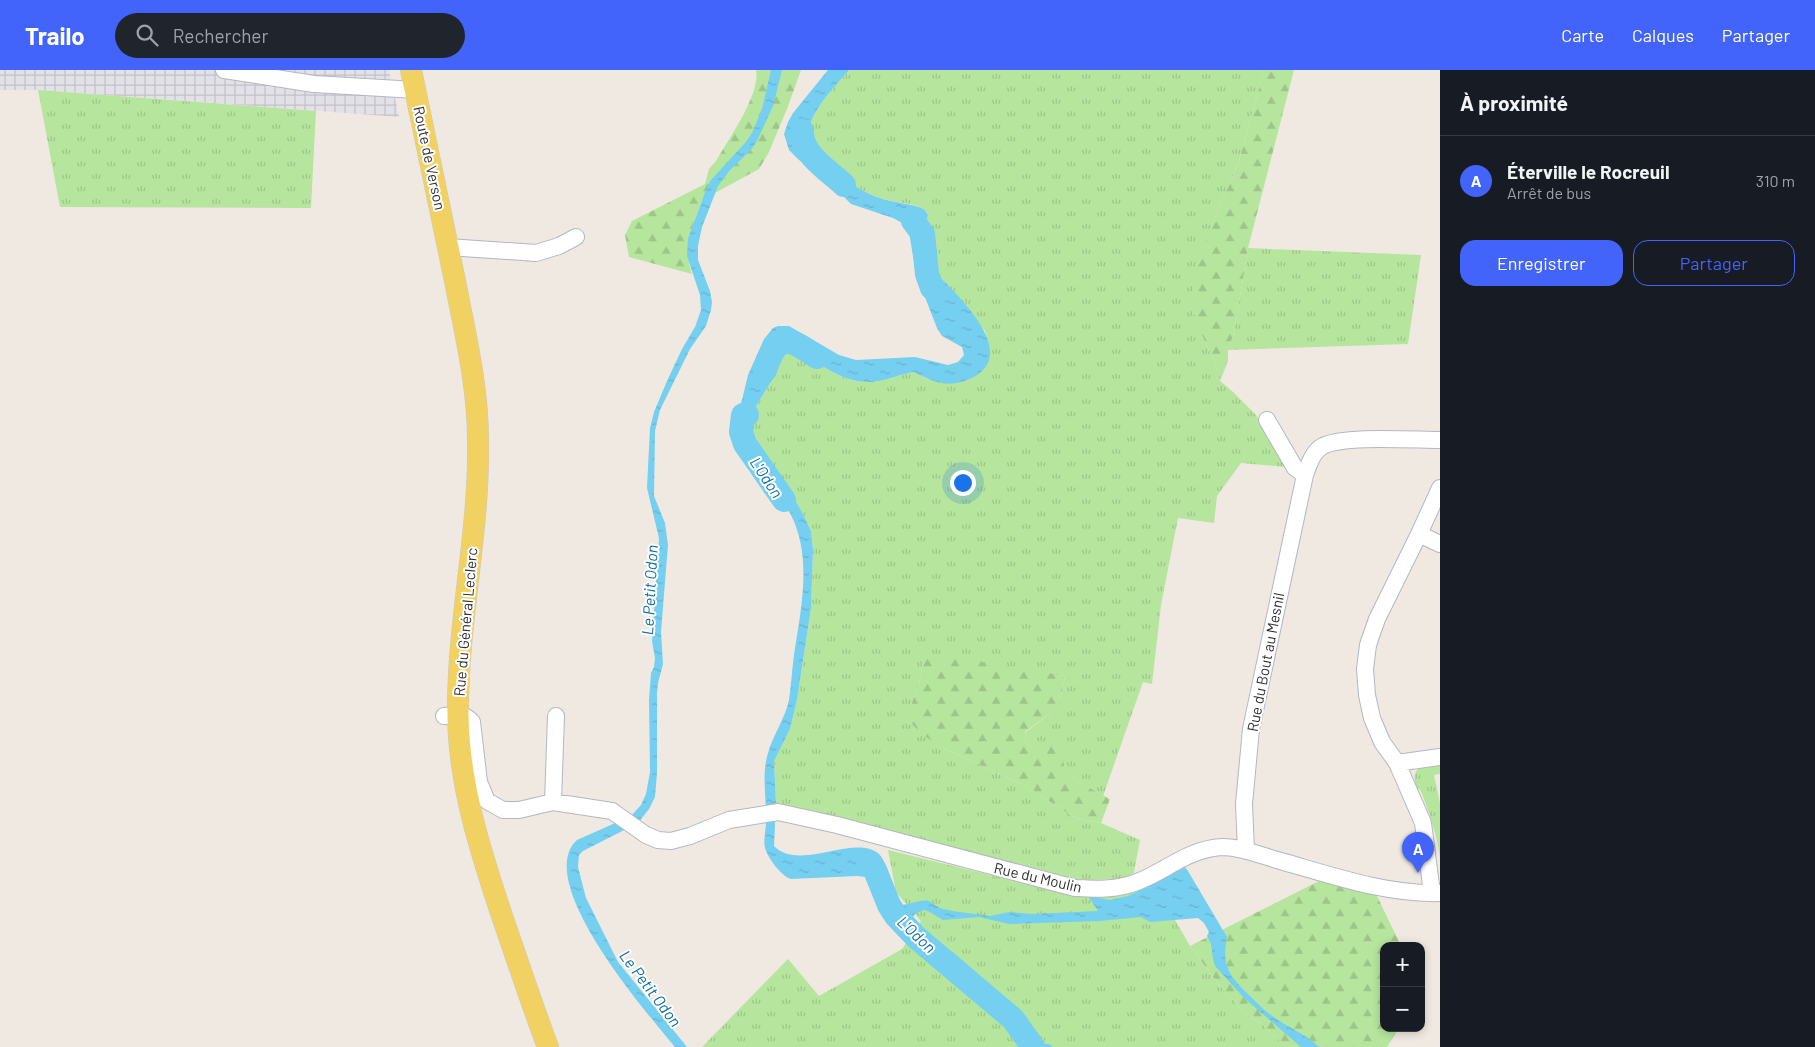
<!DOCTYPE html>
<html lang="fr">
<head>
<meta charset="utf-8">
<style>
  :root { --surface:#171b24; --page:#20242c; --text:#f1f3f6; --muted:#9ea1a6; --line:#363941; --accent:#4264fb }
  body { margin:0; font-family:Barlow,sans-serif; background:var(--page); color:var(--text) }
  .controls { position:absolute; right:15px; bottom:15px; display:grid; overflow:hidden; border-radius:10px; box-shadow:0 2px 8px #0003 }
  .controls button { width:45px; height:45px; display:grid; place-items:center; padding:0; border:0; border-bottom:1px solid var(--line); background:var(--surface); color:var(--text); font:25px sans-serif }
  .you { position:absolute; left:962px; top:412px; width:18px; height:18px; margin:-12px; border:4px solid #fff; border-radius:50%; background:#1a73e8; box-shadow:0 0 0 8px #1a73e833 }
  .badge { display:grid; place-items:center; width:32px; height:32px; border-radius:50%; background:var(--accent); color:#fff; font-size:16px; font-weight:700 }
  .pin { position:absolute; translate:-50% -41px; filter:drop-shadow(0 1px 2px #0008) }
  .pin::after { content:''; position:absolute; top:26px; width:18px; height:15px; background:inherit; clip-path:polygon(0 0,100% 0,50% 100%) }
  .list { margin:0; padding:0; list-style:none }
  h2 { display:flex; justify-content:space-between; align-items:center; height:65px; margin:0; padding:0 20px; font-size:21px }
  h2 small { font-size:16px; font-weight:400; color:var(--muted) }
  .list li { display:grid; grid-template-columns:32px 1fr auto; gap:15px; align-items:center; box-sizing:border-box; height:90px; padding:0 20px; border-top:1px solid var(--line) }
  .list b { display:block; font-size:19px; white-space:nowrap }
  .list p { margin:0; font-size:16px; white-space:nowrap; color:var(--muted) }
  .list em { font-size:16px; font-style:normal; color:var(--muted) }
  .actions { display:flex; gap:10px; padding:15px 20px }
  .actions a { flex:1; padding:11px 0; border:1px solid var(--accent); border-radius:15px; text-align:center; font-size:18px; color:var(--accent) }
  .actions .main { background:var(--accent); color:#fff }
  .icon { flex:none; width:28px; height:28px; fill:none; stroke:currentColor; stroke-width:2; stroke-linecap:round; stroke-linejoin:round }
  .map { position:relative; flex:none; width:1440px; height:977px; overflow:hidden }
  header { display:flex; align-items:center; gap:30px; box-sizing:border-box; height:70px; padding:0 25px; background:var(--accent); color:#fff }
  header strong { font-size:24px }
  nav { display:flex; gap:28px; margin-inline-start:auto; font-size:18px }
  .search { width:350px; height:45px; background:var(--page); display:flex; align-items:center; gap:12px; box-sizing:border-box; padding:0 18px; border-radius:28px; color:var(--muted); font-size:19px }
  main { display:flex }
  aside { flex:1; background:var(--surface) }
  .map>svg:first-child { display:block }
</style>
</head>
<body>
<header>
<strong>Trailo</strong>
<div class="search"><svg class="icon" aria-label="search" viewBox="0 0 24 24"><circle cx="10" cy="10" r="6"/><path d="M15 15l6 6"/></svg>Rechercher</div>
<nav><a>Carte</a><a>Calques</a><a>Partager</a></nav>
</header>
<main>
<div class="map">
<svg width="1440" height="977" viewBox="0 0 1440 977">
  <defs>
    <pattern id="industrial-grid" width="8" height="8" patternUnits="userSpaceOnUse" patternTransform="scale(1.25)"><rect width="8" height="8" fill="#e3e1e8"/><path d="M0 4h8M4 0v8" fill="none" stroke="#c3c1c7"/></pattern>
    <pattern id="grass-tufts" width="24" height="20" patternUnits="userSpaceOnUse" patternTransform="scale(1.25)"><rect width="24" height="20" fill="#b6e59e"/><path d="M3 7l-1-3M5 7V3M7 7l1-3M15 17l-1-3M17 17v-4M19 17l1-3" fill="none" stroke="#9dc588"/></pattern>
    <pattern id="forest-firs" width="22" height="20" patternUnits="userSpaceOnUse" patternTransform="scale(1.25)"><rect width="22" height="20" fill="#b6e59e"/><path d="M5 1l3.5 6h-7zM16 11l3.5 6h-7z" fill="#9dc588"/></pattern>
    <pattern id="water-ripples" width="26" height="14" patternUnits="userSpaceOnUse" patternTransform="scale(1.25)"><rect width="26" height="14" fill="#75cff0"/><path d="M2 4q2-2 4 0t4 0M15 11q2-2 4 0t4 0" fill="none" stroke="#66b2ce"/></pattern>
  </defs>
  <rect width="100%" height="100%" fill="#efe9e1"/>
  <path fill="url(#industrial-grid)" d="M0 0H389L399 47 38 20H0Z"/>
  <path fill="url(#grass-tufts)" d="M849 0H1264L1239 91 1211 157 1201 263 1215 292 1220 311 1232 321 1256 345 1286 397 1241 393 1217 426 1214 453 1178 448 1161 535 1152 614 1143 612 1103 726 1076 711 1063 699V683L1037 678 1026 674 1025 663 1048 645 1060 632 1065 606 923 592 919 615 911 635 939 676 1028 717 1075 748 1101 753 1140 770 1133 807 1081 811 948 780 776 733 774 690 790 659 797 630 811 538 813 479 811 461 803 444 782 407 751 362V351L755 338 772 310 778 277 780 272 786 269C812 288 837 313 872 312 886 311 900 304 914 302L927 309 938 312 987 269 985 261 943 210 931 199 925 186V158L928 145 924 139C911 132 894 133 880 128 866 124 852 114 840 106 833 101 820 96 815 88 793 56 830 23 849 0Z
    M38 20 316 41 311 138 60 137Z
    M1248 178 1421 185 1408 274 1228 280 1234 263Z
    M1440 692V704L1434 705 1440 733V788C1437 764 1429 742 1420 719L1416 720C1411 697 1420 696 1440 692Z
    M888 780 1048 819 1109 827 1136 821 1139 837 1167 836 1190 876 1220 916 1245 943 1264 956 1286 977H702L788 889 819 926 902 879 921 851 896 822Z"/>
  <path fill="url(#forest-firs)" d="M756 0H801L787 39 769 82 759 99 702 130C693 155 682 177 692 204L629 187 625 165 632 151 705 114 709 99 716 91C728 70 761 24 756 0Z
    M1264 0H1294L1248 178 1234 263 1228 280V291L1220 311 1215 292 1201 263 1193 241V205L1211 157 1239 91Z
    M928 583 1065 606 1060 632 1048 645 1025 662 1026 674 1037 678 1058 672 1063 683 1064 699 1076 711 1110 729 1101 753 1075 748 1028 717 939 676 922 664 909 651 911 635 919 615 923 592Z
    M1323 809 1363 818 1377 826 1401 876H1384V958H1399L1387 977H1286L1264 956 1245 943 1220 916 1190 876Z"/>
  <path fill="url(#water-ripples)" d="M771 0H782L773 36 757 71 751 80 730 100 718 116 702 157 698 176V190L710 221 712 232 711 240 706 256 690 279 660 340 655 361 654 426 665 453 668 475 661 562 663 594 658 613 657 623V703L655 727 649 739 638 753 583 781 579 785 578 797 586 828 618 892 687 977H675C647 943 532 811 577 770L631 746 641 735 646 724 650 702 649 630 651 603 654 597 655 588 652 571 659 468 647 418 650 358 654 342 667 311 682 279 695 257 701 240 700 225 687 186 688 169 691 160 707 117 711 110 745 73 752 63 762 39Z
    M828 0H849C830 23 793 56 815 88 820 96 833 101 840 106 852 114 866 124 880 128 894 133 911 133 924 139L928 145C925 158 922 174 925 187 929 199 938 205 946 213 963 231 999 267 988 293 983 304 968 311 957 313 941 316 927 309 914 302 900 304 886 311 872 312 837 313 812 288 786 269L780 272 778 277 772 310 755 338 751 351V362L782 407 803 444 811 461 813 479 811 538 797 630 790 659 774 691 776 733 774 776C799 802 853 764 878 783 889 792 889 822 900 835 910 835 919 829 929 831 933 833 936 836 940 838 944 840 948 839 952 841L990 846 1010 842 1031 844 1098 841 1088 826 1110 830 1128 826 1173 804 1181 792 1188 801 1227 867C1221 896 1230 907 1251 927 1257 933 1264 940 1271 945 1286 957 1305 963 1319 977H1301L1243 927 1215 896 1213 889 1211 874 1207 866 1209 862 1204 853 1198 848 1150 852 1141 847 1099 851 1009 854 979 847 943 850 928 841 923 840 915 844 912 848 916 858 955 884 1018 939 1029 962 1042 974H1049L1053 977H1038L962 903 910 859 887 824 877 813 866 807 857 806 791 809C781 806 768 788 765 778 763 770 766 760 766 752 767 729 761 706 768 683 773 665 785 649 789 630 791 616 792 600 794 585 801 538 813 487 790 443L740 367 739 354 738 340 742 330 748 305 764 269 773 258 778 256H789L839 285 856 290 915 287 948 295 958 292 964 285 962 277 942 266 937 258 916 204 909 162 904 154 893 148 851 134 828 111 799 90 789 80 784 64 788 52 793 43Z"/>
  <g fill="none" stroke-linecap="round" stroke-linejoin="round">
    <path stroke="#75cff0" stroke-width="24" d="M802 61C801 84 828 100 844 115
      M913 151 923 164 927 204 932 218
      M765 300C778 262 788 267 817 287
      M747 345H743L741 362 745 374 784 430
      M868 794 875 800 889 835 896 846 917 868 1013 949 1033 977"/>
    <defs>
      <path id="minor" d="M224 0 314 14 416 20
        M448 177 536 183 559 176 576 167
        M1267 350 1295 398 1305 405
        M1419 464 1440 474
        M444 646C455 645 465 643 472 652L479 712 487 731 503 740H519L553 732 612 741 646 765 658 770 671 771 690 766 729 750 778 742 837 755 1075 818C1093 819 1110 820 1128 815 1160 807 1184 779 1222 777 1240 777 1260 785 1277 790 1328 804 1386 825 1440 823
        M1397 693 1440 687
        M553 732 556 646
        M1246 781 1244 734 1251 659 1305 405C1309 394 1313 381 1323 376 1343 365 1414 370 1440 370
        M1432 823 1423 753 1397 693 1382 672 1372 648 1367 625 1365 599 1368 575 1377 549 1419 464 1440 418"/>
      <path id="major" d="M411 0C426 70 440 141 455 211 465 263 478 316 478 370 480 461 457 553 458 645 459 716 481 783 503 849 518 892 532 935 548 977"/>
    </defs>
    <use href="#minor" stroke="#b4b7c1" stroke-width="18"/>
    <use href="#major" stroke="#c9c9c9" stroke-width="22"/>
    <use href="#minor" stroke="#fff" stroke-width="16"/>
    <use href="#major" stroke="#f2d163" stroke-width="21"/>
  </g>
  <g text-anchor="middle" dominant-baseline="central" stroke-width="4" stroke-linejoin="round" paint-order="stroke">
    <g font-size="15" fill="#2e2e2e" stroke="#fff">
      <text transform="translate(430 88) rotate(78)">Route de Verson</text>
      <text transform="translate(465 552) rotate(-85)">Rue du Général Leclerc</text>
      <text transform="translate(1265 592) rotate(-79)">Rue du Bout au Mesnil</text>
      <text transform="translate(1038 807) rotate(13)">Rue du Moulin</text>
    </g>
    <g font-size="16" font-style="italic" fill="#0d6fa3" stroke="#fff">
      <text transform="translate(767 407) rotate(56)">L'Odon</text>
      <text transform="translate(649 520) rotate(-87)">Le Petit Odon</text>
      <text transform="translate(917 864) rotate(43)">L'Odon</text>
      <text transform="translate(651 918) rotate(53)">Le Petit Odon</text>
    </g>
  </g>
</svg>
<div class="controls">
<button>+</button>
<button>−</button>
</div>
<div class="you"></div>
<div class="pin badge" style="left:1418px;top:803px">A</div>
</div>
<aside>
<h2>À proximité<small></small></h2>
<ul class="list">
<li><span class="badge">A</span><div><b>Éterville le Rocreuil</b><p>Arrêt de bus</p></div><em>310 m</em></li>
</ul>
<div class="actions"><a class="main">Enregistrer</a><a>Partager</a></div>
</aside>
</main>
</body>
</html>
